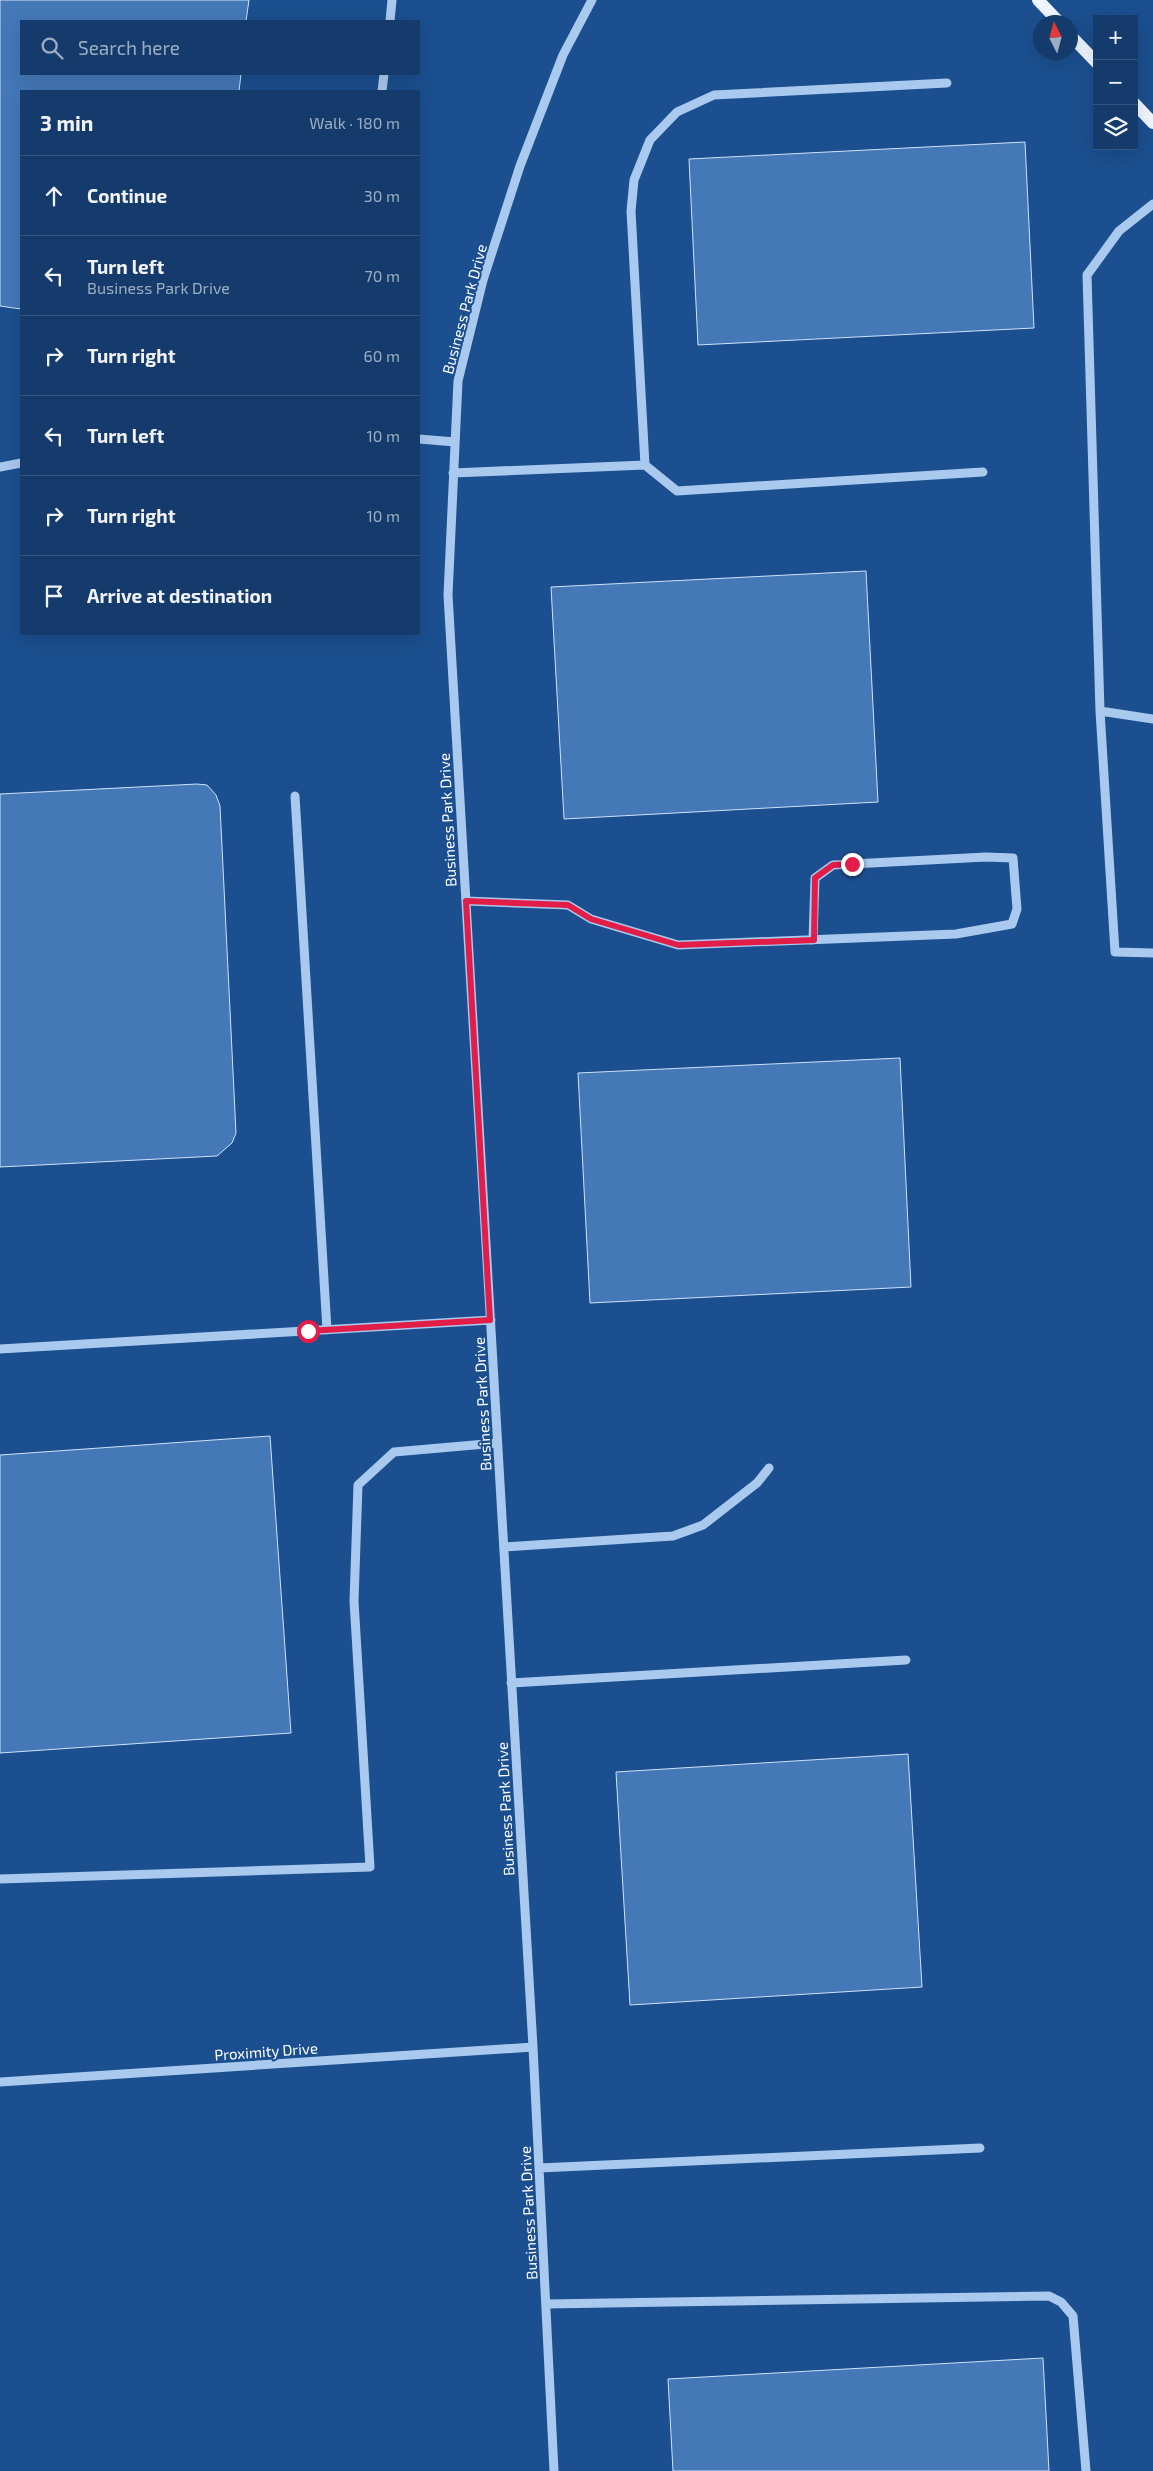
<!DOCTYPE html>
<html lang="en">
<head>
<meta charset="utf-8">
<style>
  :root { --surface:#143b6b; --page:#1d4271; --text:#f1f3f6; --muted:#9dadc1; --line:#33557e }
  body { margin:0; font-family:"Exo 2",sans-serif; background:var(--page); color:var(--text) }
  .controls { position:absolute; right:15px; top:15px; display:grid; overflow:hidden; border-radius:0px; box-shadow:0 5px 20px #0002 }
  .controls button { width:45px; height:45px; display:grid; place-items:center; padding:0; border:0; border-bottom:1px solid var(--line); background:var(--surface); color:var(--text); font:25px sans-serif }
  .compass { position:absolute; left:1033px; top:15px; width:45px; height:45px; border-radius:50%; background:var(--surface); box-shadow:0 5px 20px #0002; rotate:354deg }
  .stop { position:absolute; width:15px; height:15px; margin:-11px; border:4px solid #e11d48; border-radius:50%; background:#fff }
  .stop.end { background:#e11d48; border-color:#fff; box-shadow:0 1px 5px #0008 }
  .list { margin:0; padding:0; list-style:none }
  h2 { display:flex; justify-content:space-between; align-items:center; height:65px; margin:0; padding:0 20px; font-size:21px }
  h2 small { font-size:16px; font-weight:400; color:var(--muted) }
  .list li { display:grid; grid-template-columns:32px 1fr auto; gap:15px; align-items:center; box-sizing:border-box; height:80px; padding:0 20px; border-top:1px solid var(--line) }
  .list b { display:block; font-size:19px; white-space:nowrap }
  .list p { margin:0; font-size:16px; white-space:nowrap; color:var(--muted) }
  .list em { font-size:16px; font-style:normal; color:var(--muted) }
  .icon { flex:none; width:28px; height:28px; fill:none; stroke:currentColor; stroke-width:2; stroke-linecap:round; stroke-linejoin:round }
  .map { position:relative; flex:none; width:1153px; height:2471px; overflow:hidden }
  .search { position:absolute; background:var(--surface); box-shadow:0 5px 20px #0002; left:20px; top:20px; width:400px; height:55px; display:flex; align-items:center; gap:12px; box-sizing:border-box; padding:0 18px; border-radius:0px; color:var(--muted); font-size:19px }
  .panel { position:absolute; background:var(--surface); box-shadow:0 5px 20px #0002; left:20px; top:90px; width:400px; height:545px; border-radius:0px }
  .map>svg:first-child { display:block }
</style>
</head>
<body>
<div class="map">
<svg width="1153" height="2471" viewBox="0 0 1153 2471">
  <rect width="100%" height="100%" fill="#1b4f8f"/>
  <path fill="#4478b7" stroke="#cfe3fa" d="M0 0H249L246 21H21V74H241L239 91H21V309L0 306Z
    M1025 142 1034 328 698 345 689 159Z
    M866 571 878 802 564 819 551 587Z
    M197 784 207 785 216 795 220 806 236 1133 232 1143 217 1156 0 1167V794Z
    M900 1058 911 1287 590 1303 578 1073Z
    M270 1436 291 1733 0 1753V1455Z
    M908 1754 922 1987 630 2005 616 1772Z
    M1043 2358 1049 2471H673L668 2379Z"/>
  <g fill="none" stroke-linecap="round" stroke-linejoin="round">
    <path stroke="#a9c9ee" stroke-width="9" d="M390 21 392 0
      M382 91 384 74
      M1153 204 1119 231 1087 275 1100 711 1153 719
      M419 439 455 442
      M645 465 677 491 983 472
      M0 467 21 463
      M453 473 645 465 631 211 634 180 650 140 677 112 714 95 947 83
      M1100 711 1115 952 1153 953
      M295 796 327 1330
      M466 901 568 905 591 919 678 945 956 934 1012 924 1017 909 1013 858 986 857 833 865 815 878 813 940
      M0 1349 491 1320
      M504 1547 673 1536 703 1525 757 1483 769 1468
      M511 1683 906 1660
      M0 1879 370 1867 354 1601 358 1485 394 1452 497 1443
      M0 2082 533 2047
      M539 2168 980 2148
      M546 2304 1049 2296 1061 2302 1073 2316 1086 2471
      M554 2471 533 2047 448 595 458 381 483 280 520 166 563 55 592 0"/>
    <path stroke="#f0f6ff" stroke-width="12" d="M1038 0 1059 22
      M1070 35 1097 63
      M1134 103 1153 123"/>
  </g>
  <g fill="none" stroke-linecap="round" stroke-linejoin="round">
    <path stroke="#e11d48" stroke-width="6" d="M308 1331 490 1320 466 901 568 905 591 919 678 945 814 940 815 878 833 865 852 864"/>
  </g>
  <g text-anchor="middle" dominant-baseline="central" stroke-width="4" stroke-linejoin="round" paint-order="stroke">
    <g font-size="15" fill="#fff" stroke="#1b4f8f">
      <text transform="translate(464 309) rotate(-75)">Business Park Drive</text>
      <text transform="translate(447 820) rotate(-93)">Business Park Drive</text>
      <text transform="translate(482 1404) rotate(-93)">Business Park Drive</text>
      <text transform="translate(505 1809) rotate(-93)">Business Park Drive</text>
      <text transform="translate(266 2051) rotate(-4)">Proximity Drive</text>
      <text transform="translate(528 2213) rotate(-93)">Business Park Drive</text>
    </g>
  </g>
</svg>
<div class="controls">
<button>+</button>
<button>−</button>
<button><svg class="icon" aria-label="layers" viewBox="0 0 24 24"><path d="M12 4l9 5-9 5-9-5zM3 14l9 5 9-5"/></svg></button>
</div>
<svg class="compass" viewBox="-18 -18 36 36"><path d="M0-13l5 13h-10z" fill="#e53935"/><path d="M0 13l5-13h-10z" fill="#9dadc1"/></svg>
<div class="stop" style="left:308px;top:1331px"></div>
<div class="stop end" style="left:852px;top:864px"></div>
<div class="search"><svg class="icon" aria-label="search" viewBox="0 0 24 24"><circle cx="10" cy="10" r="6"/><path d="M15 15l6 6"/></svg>Search here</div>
<section class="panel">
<h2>3 min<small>Walk · 180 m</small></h2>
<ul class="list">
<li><svg class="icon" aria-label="ahead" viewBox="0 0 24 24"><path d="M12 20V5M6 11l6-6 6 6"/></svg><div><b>Continue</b></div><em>30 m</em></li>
<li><svg class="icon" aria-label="left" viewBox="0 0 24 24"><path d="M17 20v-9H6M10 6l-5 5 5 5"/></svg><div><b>Turn left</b><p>Business Park Drive</p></div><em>70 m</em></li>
<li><svg class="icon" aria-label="right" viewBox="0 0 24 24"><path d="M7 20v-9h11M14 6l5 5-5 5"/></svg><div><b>Turn right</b></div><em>60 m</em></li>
<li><svg class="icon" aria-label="left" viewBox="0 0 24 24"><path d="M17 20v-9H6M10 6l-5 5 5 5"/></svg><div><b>Turn left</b></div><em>10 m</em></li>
<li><svg class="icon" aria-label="right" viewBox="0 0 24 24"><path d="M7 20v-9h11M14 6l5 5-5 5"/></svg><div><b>Turn right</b></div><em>10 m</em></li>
<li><svg class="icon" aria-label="arrive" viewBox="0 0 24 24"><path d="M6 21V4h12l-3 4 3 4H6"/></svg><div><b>Arrive at destination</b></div></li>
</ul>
</section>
</div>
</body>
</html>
